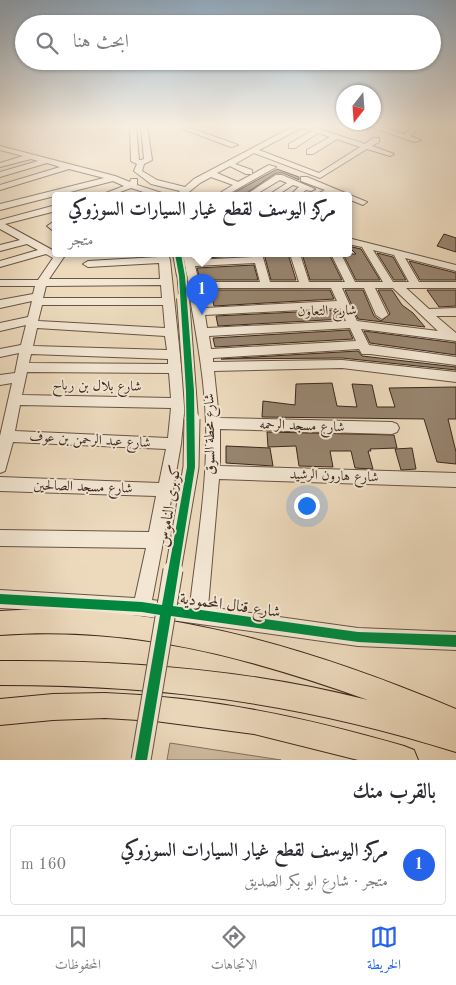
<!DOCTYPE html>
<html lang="ar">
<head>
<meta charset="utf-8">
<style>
  :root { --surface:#fff; --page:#f2f2f3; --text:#2b2b33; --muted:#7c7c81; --line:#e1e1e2; --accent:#2563eb }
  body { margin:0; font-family:"Old Standard TT",Amiri,serif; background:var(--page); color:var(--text); direction:rtl }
  .compass { position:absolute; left:336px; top:85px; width:45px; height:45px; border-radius:50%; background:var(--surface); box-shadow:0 1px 4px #0004; rotate:197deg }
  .you { position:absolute; left:306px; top:505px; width:18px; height:18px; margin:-12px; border:4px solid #fff; border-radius:50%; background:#1a73e8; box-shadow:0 0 0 8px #1a73e833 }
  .badge { display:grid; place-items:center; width:32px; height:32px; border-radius:50%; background:var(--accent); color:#fff; font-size:16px; font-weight:700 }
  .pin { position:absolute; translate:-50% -41px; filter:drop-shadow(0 1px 2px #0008) }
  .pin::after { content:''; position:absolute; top:26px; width:18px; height:15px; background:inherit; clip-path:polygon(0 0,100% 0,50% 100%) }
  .popup { position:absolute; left:52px; top:192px; width:300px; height:65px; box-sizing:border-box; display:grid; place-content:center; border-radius:5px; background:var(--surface); filter:drop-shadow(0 1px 4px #0005); font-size:16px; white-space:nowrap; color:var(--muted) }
  .popup b { font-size:19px; color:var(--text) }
  .popup::after { content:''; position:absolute; left:50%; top:100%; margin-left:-10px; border:10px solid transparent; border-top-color:var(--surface) }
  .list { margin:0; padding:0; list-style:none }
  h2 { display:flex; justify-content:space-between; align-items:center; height:65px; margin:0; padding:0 20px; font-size:21px }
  h2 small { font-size:16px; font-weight:400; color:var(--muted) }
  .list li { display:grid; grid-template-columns:32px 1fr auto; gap:15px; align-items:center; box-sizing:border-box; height:80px; margin:0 10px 10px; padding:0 10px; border:1px solid var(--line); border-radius:5px }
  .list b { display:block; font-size:19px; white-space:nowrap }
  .list p { margin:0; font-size:16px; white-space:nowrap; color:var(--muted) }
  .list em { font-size:16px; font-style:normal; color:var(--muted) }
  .icon { flex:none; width:28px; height:28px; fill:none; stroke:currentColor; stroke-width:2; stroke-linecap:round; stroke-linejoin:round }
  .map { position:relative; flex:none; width:456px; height:760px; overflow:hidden; direction:ltr }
  .search { position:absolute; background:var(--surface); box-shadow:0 1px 4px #0004; left:15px; right:15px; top:15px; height:55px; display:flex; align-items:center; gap:12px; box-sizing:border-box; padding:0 18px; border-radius:28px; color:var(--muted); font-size:19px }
  .sheet { height:155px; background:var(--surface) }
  nav { display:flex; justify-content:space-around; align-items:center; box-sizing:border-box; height:70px; border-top:1px solid var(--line); background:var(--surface); font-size:14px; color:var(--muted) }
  nav a { display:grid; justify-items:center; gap:2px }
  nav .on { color:var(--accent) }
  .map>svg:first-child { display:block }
</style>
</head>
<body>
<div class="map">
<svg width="456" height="760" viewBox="0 0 456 760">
  <rect width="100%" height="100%" fill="#eddabd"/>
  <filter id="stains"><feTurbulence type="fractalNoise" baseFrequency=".004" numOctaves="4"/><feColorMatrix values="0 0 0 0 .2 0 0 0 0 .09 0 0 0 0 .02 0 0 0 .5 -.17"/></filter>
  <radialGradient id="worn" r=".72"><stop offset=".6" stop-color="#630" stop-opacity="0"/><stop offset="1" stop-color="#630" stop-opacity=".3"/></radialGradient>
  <path fill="#cfbca2" stroke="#857260" d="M170 743 281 760H167Z"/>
  <path fill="#988570" stroke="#3b281d" d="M277 169 299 177V180L283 173H276L242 196H228Z
    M444 234 456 238V252L437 246Z
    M348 246 361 249 380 280H356L343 254H356Z
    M377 253 393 257 406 280H394Z
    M203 254H250V255L204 258Z
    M264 254H288L296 280H271Z
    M302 254H329L342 280H310Z
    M409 261 456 273V280H420Z
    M254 265 258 280H200L197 268Z
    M210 290H330L334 299 214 306Z
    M345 290H363L374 316 381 321 390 314 378 290H392L402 305 413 313 425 327 358 319Z
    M427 290H456V306L439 307Z
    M339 310 343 319 218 326 216 316Z
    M349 330 353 339 215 347 213 338Z
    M364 331 456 343V355L370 343Z
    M358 351 362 356 456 367V370L342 358 221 359Z
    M332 383 337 406 357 407 352 384 372 385 377 407H395L389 388 456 387V419H448L456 452V464L437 462 424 419 262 417 263 401 295 405 296 384Z
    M267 432 394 435 397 448 370 449 371 451H368L373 469 355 468 351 451H330L333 467 299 466 296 446 268 447Z
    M226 446 270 448 273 466 226 463Z
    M412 448 416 469 401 470 395 449Z"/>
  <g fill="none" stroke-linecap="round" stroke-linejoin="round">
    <defs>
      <path id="minor" d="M130 126H136L139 160H141L144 159 141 126H147L152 160 144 164 142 171 157 180 185 187 194 179 294 126H310L365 144 373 138H379V142L372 146 394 154 390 156 367 149 320 178 254 153 235 164 252 170V174H246L230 166 217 173 238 182 269 165 276 167 225 196H215L233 185 211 177 200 183 184 196H175L180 191 151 184 134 171 137 164 131 161ZM301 128 312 131 289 144V148H295L318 133 330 137 307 150V154H313L337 139 360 147 319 173 259 150Z
        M175 126H185L238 145 231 147Z
        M369 126H380L404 134 414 126H422L410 136 421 140 414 142Z
        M0 146 115 176 130 182 131 179H137V185L171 196H156L131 188 109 196H98L124 186 113 181 0 210V204L104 178 69 169 0 190V185L60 167 47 163 0 177V172L38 161 31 159 0 167V163L23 156 0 150Z
        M276 175H282L315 189 311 191 306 190 298 196H289L299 187 293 185 276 196H267L287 183 280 180 253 196H244Z
        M301 177H307L367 202 363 205 348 199V196L332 193 324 196H314L325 190 301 181Z
        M56 205V211L5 224 56 252V254H66L49 279H160L159 263 88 267 83 264 88 261 158 257V254H168L170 260 185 403 181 444 173 490 152 600 190 605C197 544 208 483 206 422 204 364 191 311 183 254H193L194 260 253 257 252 254H262L270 282H299L290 254H300L309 282H345L331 254H341L355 282H383L362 247 348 244V238L456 265V271L405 258 419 282H456V288H406L429 309 456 308V316H436L456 333V341L361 329 369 345 456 357V365L370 354H362L359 349 213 358V362L342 360 456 372V382L342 368 214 371 219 418 392 422 397 424 399 428 397 432 392 434 220 429V466L456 473V487L219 479 208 607 358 628 456 632V650L358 646 142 616 0 608V590L135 598 146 548 0 546V530L149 532 156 496 0 491V477L159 483 166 449 13 442 5 471 0 473V436L12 383 0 385V375L15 373 19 353 0 357V349L21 345 26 325 0 331V323L28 317 32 301 0 308V300L33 294 35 286H0V280H38L53 258 46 254 0 267V261L38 250 27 244 0 251V245L20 240 0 229V220ZM373 250 394 255 409 282H393ZM255 263 260 282H199L195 266ZM161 285 162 298H43L46 286ZM200 288H331L337 301 204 308ZM342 288H364L376 315 382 319 388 315 375 288H393L438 331 357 321ZM42 305H163L165 328 38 321ZM340 308 346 321 207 328 205 315ZM37 328 165 336 167 350 33 346ZM350 328 356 341 211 349 209 336ZM31 354 168 359V364L29 363ZM27 372 169 373 171 398 22 395ZM20 405 171 408 168 438 15 431Z
        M56 220V233L47 226Z
        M173 254H183L187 276 186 278 182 279 177 276Z"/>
      <path id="major" d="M37 609C182 609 323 653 456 709V752C300 703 163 685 0 685V661C124 660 248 669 368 700 247 657 130 625 0 635V611Z
        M105 693C209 697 304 717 404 746L414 750 418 760H358L254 734 155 721 105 718 53 720 0 725V699L53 694Z"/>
    </defs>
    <use href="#minor" stroke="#685445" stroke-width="2"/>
    <use href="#major" stroke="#3b281d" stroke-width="2"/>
    <use href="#minor" fill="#f3e7d4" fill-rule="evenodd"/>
    <use href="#major" fill="#eddabd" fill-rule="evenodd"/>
    <defs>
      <path id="minor-bridge-far3" d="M182 276 184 299"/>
      <path id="minor-bridge-far2" d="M183 298 192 420"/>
      <path id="minor-bridge-far1" d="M173 571 191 467 192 419"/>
      <path id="minor-bridge" d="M141 760 173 570"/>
    </defs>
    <use href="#minor-bridge-far3" stroke="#685445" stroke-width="11" stroke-linecap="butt"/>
    <use href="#minor-bridge-far2" stroke="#685445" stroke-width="14" stroke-linecap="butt"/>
    <use href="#minor-bridge-far1" stroke="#685445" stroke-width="17" stroke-linecap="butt"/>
    <use href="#minor-bridge" stroke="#685445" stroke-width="21" stroke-linecap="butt"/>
    <use href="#minor-bridge-far3" stroke="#f3e7d4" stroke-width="9"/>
    <use href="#minor-bridge-far2" stroke="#f3e7d4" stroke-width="12"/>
    <use href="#minor-bridge-far1" stroke="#f3e7d4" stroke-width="15"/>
    <use href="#minor-bridge" stroke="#f3e7d4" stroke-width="19"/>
    <defs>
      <path id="cycleway" d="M175 254H181L185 276 194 391 195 467 173 606 358 632 456 635V647L358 642 171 616 147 760H135L160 615 142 612 0 604V594L142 602 162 605 187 467 186 391 179 276Z"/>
    </defs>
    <use href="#cycleway" stroke="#f3e7d4" stroke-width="3"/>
    <use href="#cycleway" fill="#00873e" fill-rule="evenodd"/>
  </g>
  <linearGradient id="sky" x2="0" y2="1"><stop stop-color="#91abc1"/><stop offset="0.54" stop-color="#f7eee1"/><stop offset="1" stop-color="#f7eee1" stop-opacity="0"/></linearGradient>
  <rect width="456" height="233" fill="url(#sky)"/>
  <g text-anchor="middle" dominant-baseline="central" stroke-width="4" stroke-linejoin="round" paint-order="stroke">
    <g font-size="14" fill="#3b281d" stroke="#f3e7d4">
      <text transform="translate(327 311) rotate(-1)">شارع التعاون</text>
      <text transform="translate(97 386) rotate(1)">شارع بلال بن رباح</text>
      <text transform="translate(302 426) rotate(2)">شارع مسجد الرحمه</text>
      <text transform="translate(210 434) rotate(-91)">شارع محطة السوق</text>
      <text transform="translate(90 440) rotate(3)">شارع عبد الرحمن بن عوف</text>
      <text transform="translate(334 476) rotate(2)">شارع هارون الرشيد</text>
      <text transform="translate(83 487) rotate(2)">شارع مسجد الصالحين</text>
    </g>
    <g font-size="16" fill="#3b281d" stroke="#f3e7d4">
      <text transform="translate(170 506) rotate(-81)">كوبرى الناموس</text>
      <text transform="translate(230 606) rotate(8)">شارع قنال المحمودية</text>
    </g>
  </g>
  <rect width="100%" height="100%" filter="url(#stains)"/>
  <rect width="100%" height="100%" fill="url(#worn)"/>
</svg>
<svg class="compass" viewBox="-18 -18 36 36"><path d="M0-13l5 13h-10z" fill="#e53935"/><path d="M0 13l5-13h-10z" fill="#7c7c81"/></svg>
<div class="you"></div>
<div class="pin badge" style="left:202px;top:315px">1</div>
<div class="popup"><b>مركز اليوسف لقطع غيار السيارات السوزوكي</b>متجر</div>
<div class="search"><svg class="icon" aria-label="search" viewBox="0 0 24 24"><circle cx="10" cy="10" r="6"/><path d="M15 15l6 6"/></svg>ابحث هنا</div>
</div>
<section class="sheet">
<h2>بالقرب منك<small></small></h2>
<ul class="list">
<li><span class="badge">1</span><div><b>مركز اليوسف لقطع غيار السيارات السوزوكي</b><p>متجر · شارع ابو بكر الصديق</p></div><em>160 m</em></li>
</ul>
</section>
<nav>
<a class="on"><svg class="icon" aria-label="map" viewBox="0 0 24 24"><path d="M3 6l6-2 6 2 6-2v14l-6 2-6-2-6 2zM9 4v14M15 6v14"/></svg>الخريطة</a>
<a><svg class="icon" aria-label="directions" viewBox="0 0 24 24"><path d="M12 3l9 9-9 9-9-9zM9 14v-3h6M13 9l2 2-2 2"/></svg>الاتجاهات</a>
<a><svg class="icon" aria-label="saved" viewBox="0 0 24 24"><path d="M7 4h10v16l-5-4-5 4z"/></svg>المحفوظات</a>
</nav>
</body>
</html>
